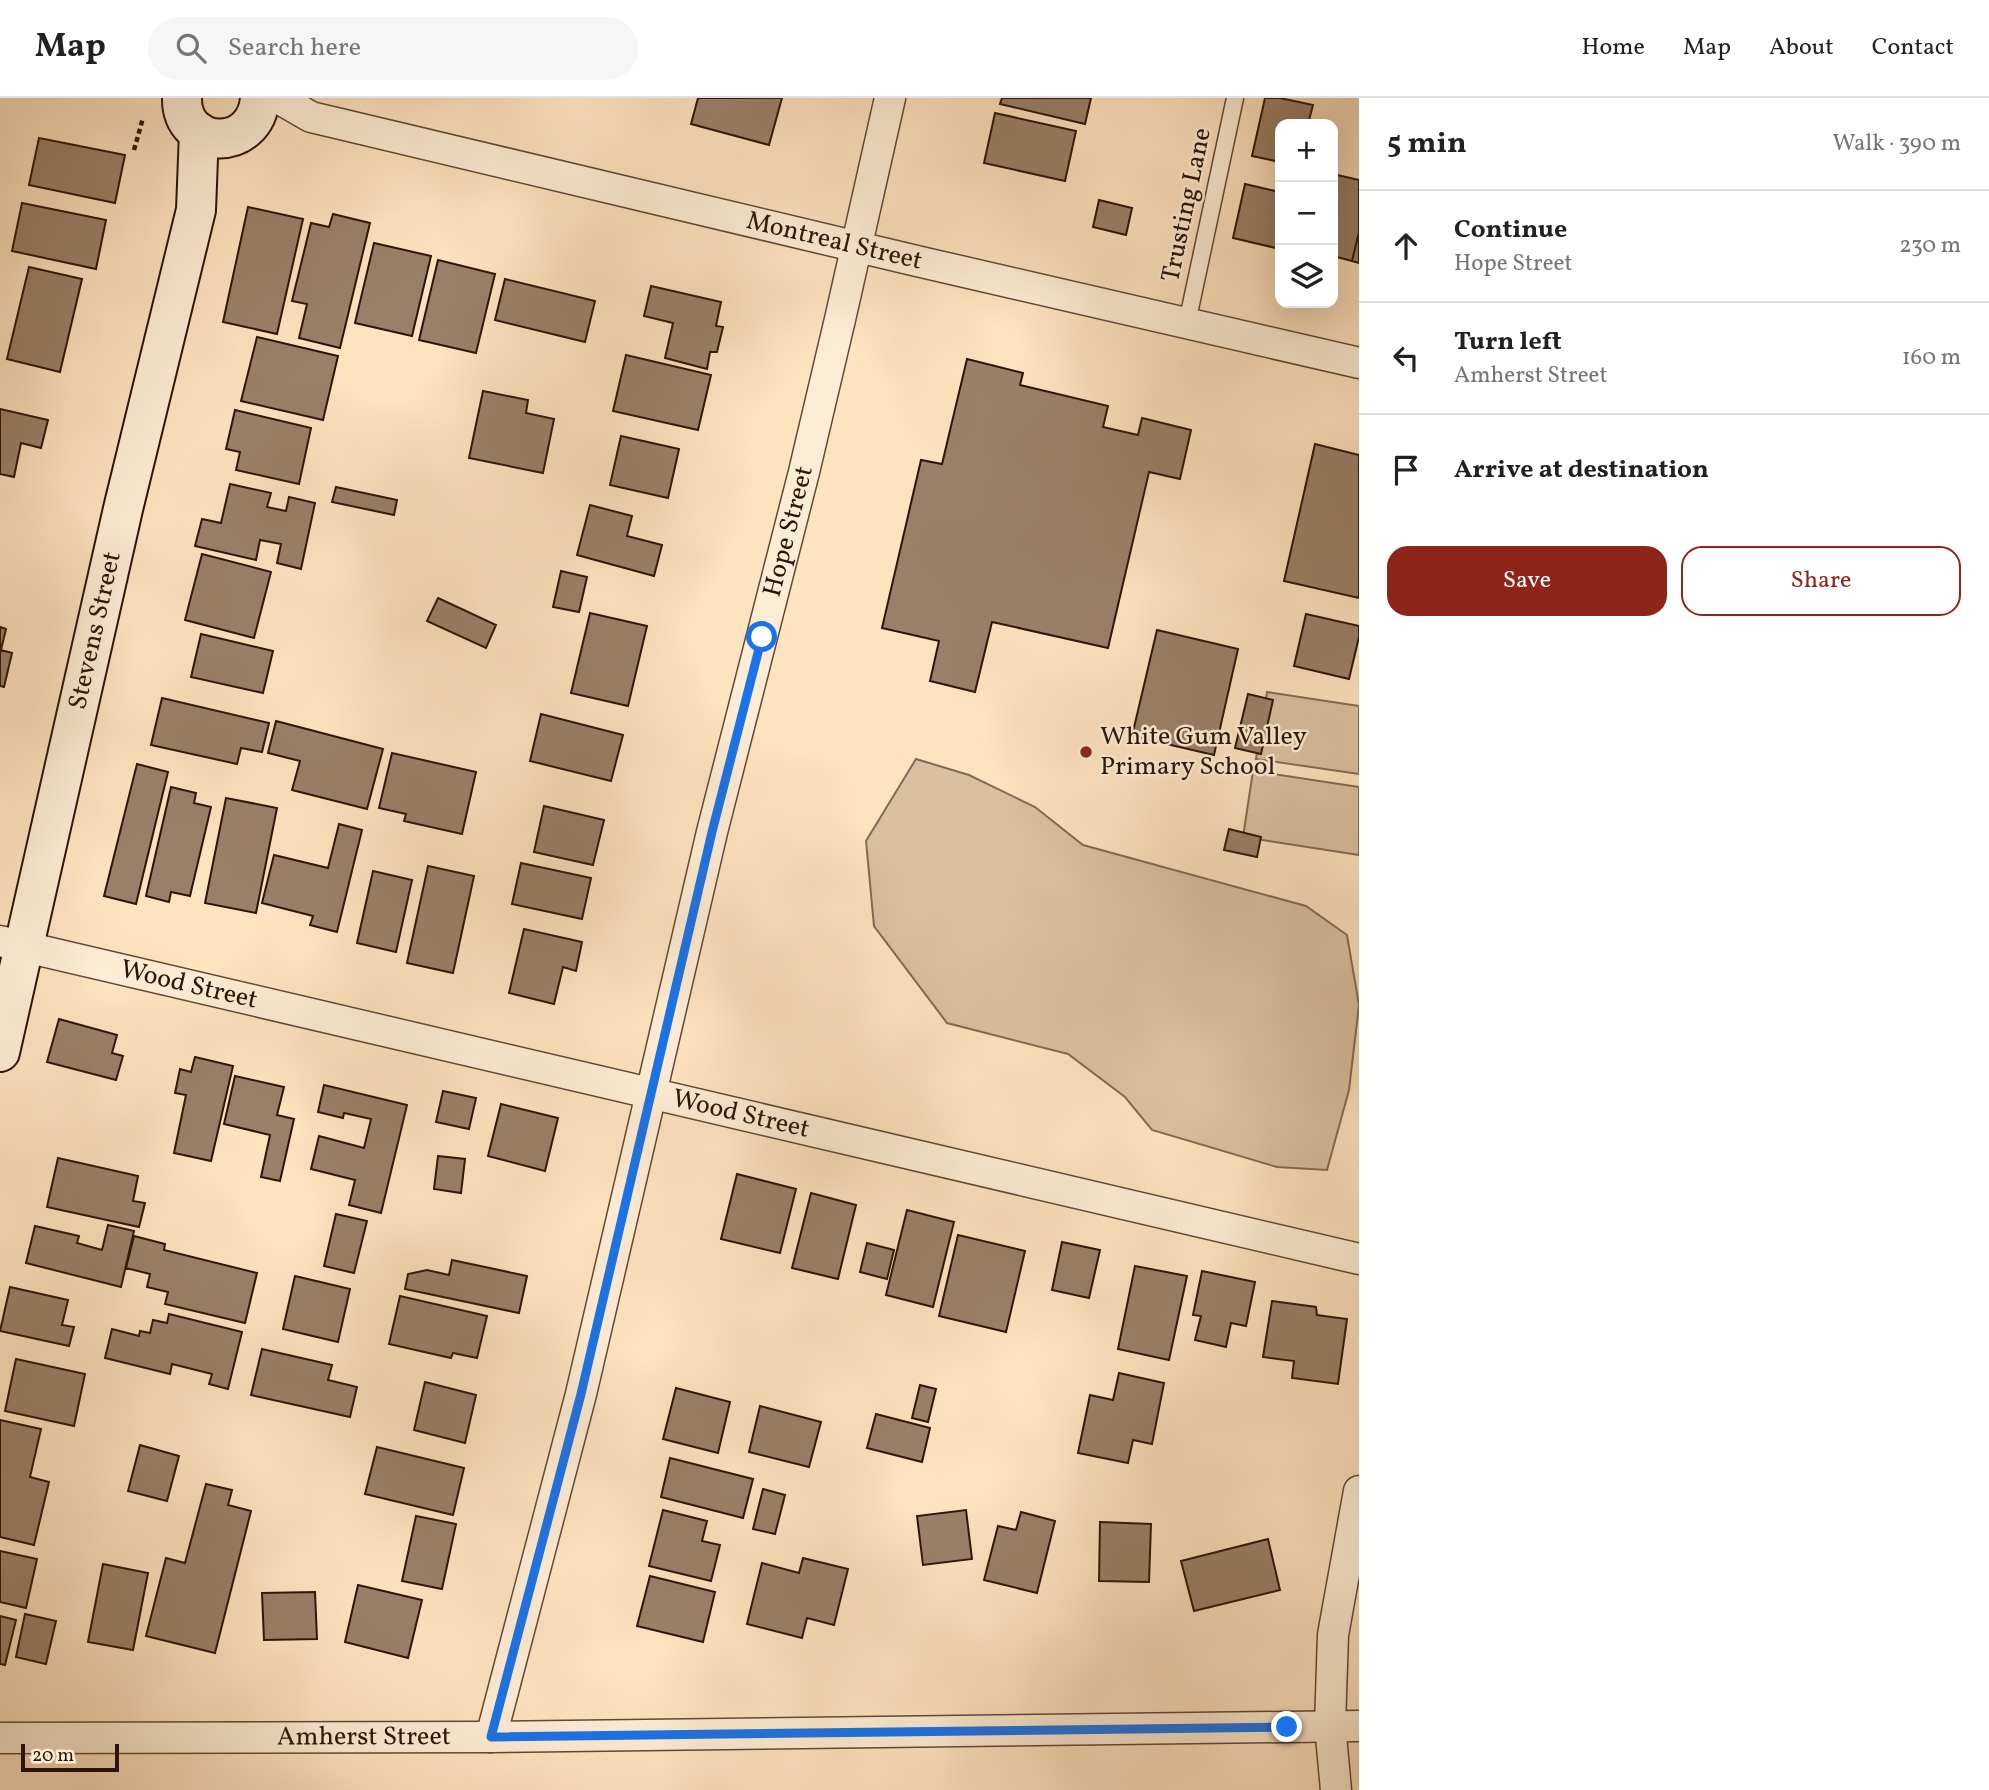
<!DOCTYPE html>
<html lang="en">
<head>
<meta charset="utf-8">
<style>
  :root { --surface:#fff; --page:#f6f6f6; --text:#202124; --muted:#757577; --line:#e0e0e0; --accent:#8f2418 }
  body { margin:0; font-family:Vollkorn,serif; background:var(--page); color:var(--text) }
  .controls { position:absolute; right:21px; top:21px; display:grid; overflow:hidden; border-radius:14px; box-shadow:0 7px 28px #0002 }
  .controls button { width:63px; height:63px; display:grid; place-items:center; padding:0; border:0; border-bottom:2px solid var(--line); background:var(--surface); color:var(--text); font:35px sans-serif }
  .scale { position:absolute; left:21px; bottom:18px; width:98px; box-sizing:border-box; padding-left:7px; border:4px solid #2d1409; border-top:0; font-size:19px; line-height:24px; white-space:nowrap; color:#2d1409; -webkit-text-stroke:5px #feedd5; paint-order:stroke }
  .stop { position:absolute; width:21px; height:21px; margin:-16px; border:5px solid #1a73e8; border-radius:50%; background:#fff }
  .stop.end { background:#1a73e8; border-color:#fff; box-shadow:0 2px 7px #0008 }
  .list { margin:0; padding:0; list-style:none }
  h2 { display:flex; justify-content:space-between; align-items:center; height:91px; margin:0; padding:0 28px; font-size:30px }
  h2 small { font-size:23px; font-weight:400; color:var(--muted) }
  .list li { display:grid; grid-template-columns:46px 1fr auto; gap:21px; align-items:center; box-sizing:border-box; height:112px; padding:0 28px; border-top:2px solid var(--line) }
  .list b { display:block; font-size:26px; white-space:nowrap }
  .list p { margin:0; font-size:23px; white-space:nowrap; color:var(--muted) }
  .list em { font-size:23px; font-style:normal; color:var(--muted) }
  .actions { display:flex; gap:14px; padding:21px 28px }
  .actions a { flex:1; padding:16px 0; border:2px solid var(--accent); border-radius:21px; text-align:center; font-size:24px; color:var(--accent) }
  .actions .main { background:var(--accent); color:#fff }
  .icon { flex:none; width:38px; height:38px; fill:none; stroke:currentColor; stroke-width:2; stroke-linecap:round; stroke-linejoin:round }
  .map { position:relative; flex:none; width:1359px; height:1692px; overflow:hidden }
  header { display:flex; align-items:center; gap:42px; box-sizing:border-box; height:98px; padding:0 35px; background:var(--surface); border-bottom:2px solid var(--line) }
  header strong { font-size:33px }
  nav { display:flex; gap:38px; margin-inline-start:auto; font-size:24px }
  .search { width:490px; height:63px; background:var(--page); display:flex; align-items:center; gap:18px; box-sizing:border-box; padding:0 24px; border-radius:38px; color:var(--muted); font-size:26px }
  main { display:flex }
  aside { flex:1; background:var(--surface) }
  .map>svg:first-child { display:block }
</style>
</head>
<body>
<header>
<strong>Map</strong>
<div class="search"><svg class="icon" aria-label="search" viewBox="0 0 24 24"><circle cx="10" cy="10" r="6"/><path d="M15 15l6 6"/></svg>Search here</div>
<nav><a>Home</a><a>Map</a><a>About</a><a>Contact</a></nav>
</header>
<main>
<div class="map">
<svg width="1359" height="1692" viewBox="0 0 1359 1692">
  <rect width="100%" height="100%" fill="#fee3bf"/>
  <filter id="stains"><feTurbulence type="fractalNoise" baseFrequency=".00286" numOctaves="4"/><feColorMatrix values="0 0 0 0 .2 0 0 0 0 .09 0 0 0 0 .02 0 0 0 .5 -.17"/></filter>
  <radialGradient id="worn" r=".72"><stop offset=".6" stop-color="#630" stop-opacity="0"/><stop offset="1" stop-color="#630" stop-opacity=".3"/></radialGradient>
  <path fill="#dac0a0" stroke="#846a54" stroke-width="2" d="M1267 594 1359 608V676L1256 661Z
    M916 661 969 677 1035 709 1083 747 1306 808 1347 837 1359 907 1349 992 1327 1072 1277 1069 1152 1032 1125 999 1068 956 947 925 874 828 866 743Z
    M1253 673 1359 689V757L1243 739Z"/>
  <path fill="#9a8068" stroke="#2d1409" stroke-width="2" d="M698 0H782L769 47 691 26Z
    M1002 0H1091L1085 26 1000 6Z
    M1265 0H1280L1313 7 1308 26H1280V64L1252 58Z
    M995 15 1076 33 1065 83 984 65Z
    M39 40 125 57 115 105 29 87Z
    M1333 76 1359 82V134L1352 163 1333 158Z
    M1245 86 1280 94V151L1233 140Z
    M1099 102 1132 110 1126 137 1093 129Z
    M22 105 106 122 96 171 12 153Z
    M248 109 303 121 277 236 223 224Z
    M333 116 370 125 340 250 299 240 307 206 292 203 311 125 329 129Z
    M1359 134V165L1352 163Z
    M374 145 431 158 412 238 355 225Z
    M438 162 495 176 476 255 419 242Z
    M29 169 82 181 60 274 7 261Z
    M505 181 595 203 585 244 495 222Z
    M651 188 721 204 716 228 723 229 717 254H710L707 271 665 260 673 225 644 218Z
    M257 239 338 258 323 322 241 303Z
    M626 257 711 277 698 332 613 313Z
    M967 261 1023 275 1020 287 1108 308 1103 329 1138 337 1142 320 1191 332 1180 381 1149 374 1108 550 992 524 975 594 930 583 939 543 882 530 921 362 942 366Z
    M483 293 528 302 526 315 554 321 543 375 469 360Z
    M0 311 48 322 41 350 21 345 14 379 0 376Z
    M235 312 311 330 299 386 236 372 240 354 226 351Z
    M621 338 679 351 668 400 610 387Z
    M1315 346 1359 357V500L1284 483Z
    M230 386 271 395 267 409 286 413 289 399 315 405 301 471 277 465 281 446 260 442 256 462 195 448 202 421 221 425Z
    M336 389 397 402 394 417 332 404Z
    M590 407 632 418 627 438 662 447 654 478 577 457Z
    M202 456 271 474 254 540 185 522Z
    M561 473 587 479 579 514 553 509Z
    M438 500 496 527 486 550 427 523Z
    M590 515 647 528 628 608 571 595Z
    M1306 516 1359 528V539L1349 581 1294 568Z
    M0 529 6 531 1 552 12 555 4 589 0 588Z
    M1157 532 1238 551 1214 657 1132 638Z
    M201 536 273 553 263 595 191 579Z
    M1248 596 1273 602 1261 656 1235 650Z
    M162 600 269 625 262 654 241 650 237 666 151 647Z
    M541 616 623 637 611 683 530 663Z
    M276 623 383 651 367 711 292 692 300 663 268 655Z
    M392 655 476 674 462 736 404 723 406 716 379 710Z
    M137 666 168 674 136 806 104 798Z
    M171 689 196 695 194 705 211 709 190 798 171 794 169 804 146 798Z
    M226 700 277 710 256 815 205 805Z
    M544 708 604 722 593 767 534 754Z
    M339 726 362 732 337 834 310 827 313 818 262 805 274 757 328 770Z
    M1229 731 1261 739 1257 759 1224 752Z
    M521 765 591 780 582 821 512 806Z
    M428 768 474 778 453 875 407 865Z
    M373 773 412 782 396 854 357 845Z
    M524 831 582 844 576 873 563 869 554 906 509 895Z
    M59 921 117 937 112 955 123 958 116 982 47 964Z
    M195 959 233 968 211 1063 174 1055 186 997 175 995 180 971 191 974Z
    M235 978 284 989 277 1017 294 1021 280 1083 261 1079 270 1037 224 1026Z
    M324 987 407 1007 381 1115 349 1107 355 1082 311 1071 319 1038 364 1050 371 1021 344 1015 343 1020 318 1014Z
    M443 993 476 1000 469 1031 436 1024Z
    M501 1006 558 1020 545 1073 488 1058Z
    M438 1058 465 1061 461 1095 434 1091Z
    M58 1060 138 1078 133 1103 145 1105 139 1129 47 1109Z
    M737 1076 796 1091 780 1155 721 1141Z
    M811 1095 856 1107 838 1181 792 1170Z
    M907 1112 954 1124 933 1209 886 1197Z
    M336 1116 367 1123 354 1175 324 1168Z
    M108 1127 134 1133 121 1189 26 1165 35 1128 79 1138 77 1145 102 1152Z
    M958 1137 1025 1153 1006 1234 939 1218Z
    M134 1138 165 1146 164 1152 257 1175 245 1225 165 1206 168 1194 147 1189 150 1176 126 1170Z
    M1062 1144 1100 1152 1089 1200 1052 1192Z
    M867 1145 894 1152 887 1181 860 1174Z
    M452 1162 527 1178 519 1215 405 1191 408 1176 427 1172 449 1177Z
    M1135 1168 1187 1178 1169 1262 1118 1251Z
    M1202 1173 1255 1184 1246 1228 1231 1225 1226 1249 1195 1242 1201 1218 1193 1217Z
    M295 1178 350 1191 338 1244 283 1231Z
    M10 1189 68 1202 62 1227 74 1229 69 1248 0 1233Z
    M400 1198 487 1218 477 1260 453 1255 451 1260 389 1246Z
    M1272 1203 1316 1209 1317 1217 1347 1221 1338 1286 1292 1280 1294 1263 1263 1259Z
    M169 1216 242 1234 228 1291 209 1286 212 1276 172 1266 170 1276 105 1260 112 1231 139 1238 140 1233 150 1235 153 1222 167 1225Z
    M262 1251 332 1267 328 1282 357 1289 350 1319 251 1297Z
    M16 1261 85 1276 74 1328 5 1313Z
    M1119 1275 1164 1285 1152 1346 1133 1342 1128 1365 1078 1355 1090 1297 1113 1302Z
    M425 1284 476 1297 465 1345 414 1332Z
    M920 1287 936 1291 928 1324 912 1320Z
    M676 1290 730 1304 718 1355 663 1341Z
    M760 1308 821 1324 809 1369 749 1354Z
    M876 1316 930 1330 922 1364 867 1350Z
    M0 1322 41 1331 30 1379 49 1384 34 1447 0 1439Z
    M140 1347 179 1358 167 1403 128 1393Z
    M377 1349 464 1370 453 1417 365 1396Z
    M670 1360 753 1381 743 1420 661 1399Z
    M206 1386 232 1392 228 1407 251 1413 215 1555 146 1538 166 1460 185 1465Z
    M763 1391 785 1397 775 1436 753 1431Z
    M663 1412 707 1423 702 1443 720 1447 711 1483 649 1468Z
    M966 1412 972 1461 923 1467 917 1418Z
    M1021 1414 1055 1423 1037 1495 984 1482 998 1428 1016 1432Z
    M416 1418 456 1426 442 1491 402 1483Z
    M1100 1424 1151 1426 1149 1484 1099 1483Z
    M1268 1441 1280 1492 1194 1513 1181 1463Z
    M0 1453 37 1461 26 1510 0 1504Z
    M803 1460 848 1471 834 1527 807 1520 802 1540 747 1526 762 1465 799 1475Z
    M103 1466 148 1475 133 1552 88 1544Z
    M650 1478 715 1494 703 1544 637 1528Z
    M358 1487 422 1502 408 1560 345 1544Z
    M315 1494 317 1541 264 1542 262 1495Z
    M25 1516 56 1523 46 1566 16 1559Z
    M0 1518 16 1522 5 1567 0 1566Z"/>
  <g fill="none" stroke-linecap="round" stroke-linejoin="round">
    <defs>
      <path id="lane" d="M1187 225 1235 0"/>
      <g id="street">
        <path id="s1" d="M278 0 311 19 921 164 1359 265"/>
        <path id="s2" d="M0 843 1359 1161"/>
        <path id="s3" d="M491 1639 581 1296 712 734 804 374 841 217 890 0"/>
        <path id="s4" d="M0 1640 491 1639 1359 1628"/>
        <path d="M1336 1692 1330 1627 1333 1537 1359 1393"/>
      </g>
      <g id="secondary">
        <path d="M182 0C181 53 256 55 260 0"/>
        <path id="s5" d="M0 954 123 411 196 112 199 34"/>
      </g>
    </defs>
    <use href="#lane" stroke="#614836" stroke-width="19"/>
    <use href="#street" stroke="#614836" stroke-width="33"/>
    <use href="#secondary" stroke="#2d1409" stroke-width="42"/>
    <path stroke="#2d1409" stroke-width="4.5" stroke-dasharray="5 3.5" stroke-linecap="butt" d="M134 52 143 20"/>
    <use href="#lane" stroke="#feedd5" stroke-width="16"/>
    <use href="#street" stroke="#feedd5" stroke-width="30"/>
    <use href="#secondary" stroke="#feedd5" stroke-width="38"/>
  </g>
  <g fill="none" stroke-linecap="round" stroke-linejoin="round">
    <path stroke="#1a73e8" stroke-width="9" d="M762 539 712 734 581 1296 491 1639 1287 1629"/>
  </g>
  <circle fill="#8f2418" stroke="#feedd5" stroke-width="2.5" cx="1086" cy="654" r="7"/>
  <g text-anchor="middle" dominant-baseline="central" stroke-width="5" stroke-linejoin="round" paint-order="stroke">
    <g font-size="26" fill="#2d1409" stroke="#feedd5">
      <text transform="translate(1187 107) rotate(-78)">Trusting Lane</text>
      <text stroke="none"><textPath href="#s1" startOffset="576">Montreal Street</textPath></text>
      <text stroke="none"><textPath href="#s3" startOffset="1242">Hope Street</textPath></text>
      <text stroke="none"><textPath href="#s5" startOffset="432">Stevens Street</textPath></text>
      <text stroke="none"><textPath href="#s2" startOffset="194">Wood Street</textPath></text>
      <text stroke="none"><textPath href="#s2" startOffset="761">Wood Street</textPath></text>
      <text stroke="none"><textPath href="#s4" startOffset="364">Amherst Street</textPath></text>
    </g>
    <g font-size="26" fill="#2d1409" stroke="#feedd5" text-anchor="start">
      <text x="1100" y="639">White Gum Valley<tspan x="1100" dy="30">Primary School</tspan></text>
    </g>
  </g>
  <rect width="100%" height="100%" filter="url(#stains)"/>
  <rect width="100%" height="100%" fill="url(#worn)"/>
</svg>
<div class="controls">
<button>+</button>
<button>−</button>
<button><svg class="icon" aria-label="layers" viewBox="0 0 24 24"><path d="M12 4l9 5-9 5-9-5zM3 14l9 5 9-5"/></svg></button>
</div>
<div class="scale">20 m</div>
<div class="stop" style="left:762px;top:539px"></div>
<div class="stop end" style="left:1287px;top:1629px"></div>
</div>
<aside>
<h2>5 min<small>Walk · 390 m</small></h2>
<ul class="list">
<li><svg class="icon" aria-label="ahead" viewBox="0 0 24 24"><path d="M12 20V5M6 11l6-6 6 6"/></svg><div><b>Continue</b><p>Hope Street</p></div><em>230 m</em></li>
<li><svg class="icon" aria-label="left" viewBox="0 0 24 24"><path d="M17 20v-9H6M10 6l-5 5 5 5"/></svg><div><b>Turn left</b><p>Amherst Street</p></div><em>160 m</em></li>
<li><svg class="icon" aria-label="arrive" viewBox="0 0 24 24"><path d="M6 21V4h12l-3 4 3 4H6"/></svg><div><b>Arrive at destination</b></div></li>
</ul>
<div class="actions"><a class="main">Save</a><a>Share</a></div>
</aside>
</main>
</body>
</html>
